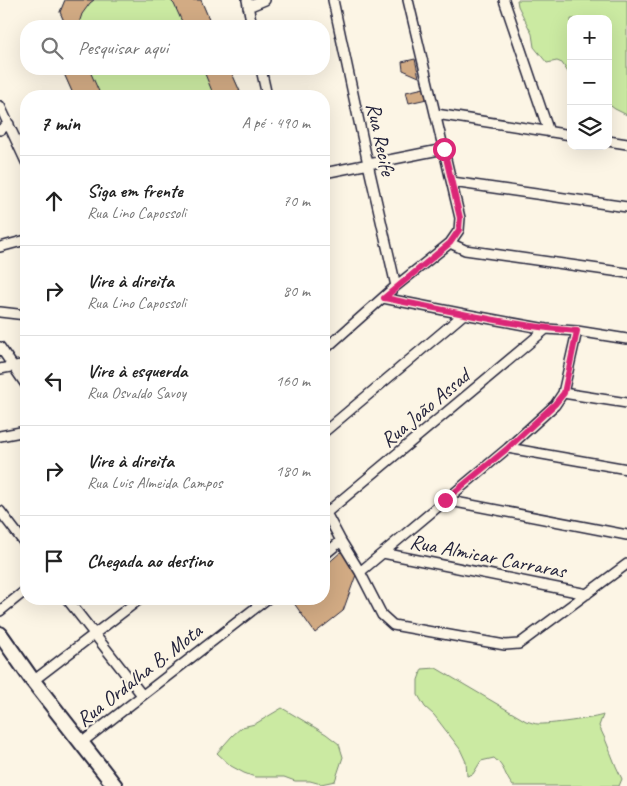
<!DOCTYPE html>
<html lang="pt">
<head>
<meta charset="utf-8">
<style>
  :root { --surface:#fff; --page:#f2f2f2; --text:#222; --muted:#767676; --line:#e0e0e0 }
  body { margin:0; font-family:Caveat,sans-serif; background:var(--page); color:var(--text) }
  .controls { position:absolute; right:15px; top:15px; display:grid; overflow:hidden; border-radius:10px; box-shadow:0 5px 20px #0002 }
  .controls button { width:45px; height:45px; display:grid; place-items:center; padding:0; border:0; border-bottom:1px solid var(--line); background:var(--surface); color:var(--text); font:25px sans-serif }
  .stop { position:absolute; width:15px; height:15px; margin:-11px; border:4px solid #db2777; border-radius:50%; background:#fff }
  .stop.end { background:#db2777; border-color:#fff; box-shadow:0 1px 5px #0008 }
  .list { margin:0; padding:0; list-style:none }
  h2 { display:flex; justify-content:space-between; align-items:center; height:65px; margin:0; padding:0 20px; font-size:21px }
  h2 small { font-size:16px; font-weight:400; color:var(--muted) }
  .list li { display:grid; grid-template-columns:32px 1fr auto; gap:15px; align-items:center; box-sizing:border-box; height:90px; padding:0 20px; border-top:1px solid var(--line) }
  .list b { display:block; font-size:19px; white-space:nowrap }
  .list p { margin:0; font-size:16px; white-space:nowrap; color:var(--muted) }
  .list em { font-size:16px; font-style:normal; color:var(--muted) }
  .icon { flex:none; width:28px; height:28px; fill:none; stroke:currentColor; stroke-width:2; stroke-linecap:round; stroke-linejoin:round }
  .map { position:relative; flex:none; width:627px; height:786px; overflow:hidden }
  .search { position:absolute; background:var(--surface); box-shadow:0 5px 20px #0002; left:20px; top:20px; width:310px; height:55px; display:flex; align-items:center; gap:12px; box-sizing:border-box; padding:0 18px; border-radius:20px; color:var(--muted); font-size:19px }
  .panel { position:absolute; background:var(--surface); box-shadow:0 5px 20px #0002; left:20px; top:90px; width:310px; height:515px; border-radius:20px }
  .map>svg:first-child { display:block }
</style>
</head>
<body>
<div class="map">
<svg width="627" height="786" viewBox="0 0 627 786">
  <rect width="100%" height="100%" fill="#fcf5e5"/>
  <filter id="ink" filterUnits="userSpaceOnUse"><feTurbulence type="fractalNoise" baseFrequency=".02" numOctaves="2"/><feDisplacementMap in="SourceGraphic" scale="10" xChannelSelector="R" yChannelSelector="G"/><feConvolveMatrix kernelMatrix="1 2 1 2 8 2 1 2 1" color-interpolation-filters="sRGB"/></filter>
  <g filter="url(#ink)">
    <path fill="#cbeaa2" stroke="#76866e" d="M65 0H201L212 26H66L60 12Z
      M517 0H627V115L615 109 608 104V19H571V77L562 63 557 61 547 63 534 47 532 34 518 6Z
      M62 69H230L242 96H74Z
      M436 668 526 721C530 722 535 724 538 724 546 725 597 718 603 715L599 726C608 743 613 762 622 779L619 786H513C504 775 506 768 494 758L481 761 473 774 467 776 466 762 460 749 434 715 425 707 418 695V680L422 669Z
      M282 708 326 734 339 744 343 757 335 781 321 784 310 781H295L284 777H255L244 773 231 766 217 753 232 736 242 727 255 724Z"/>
    <path fill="#d2ab84" stroke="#22223b" d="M65 0H94L90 3 82 14 78 26H66L60 12Z
      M170 0H201L212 26H184L174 4Z
      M415 59 419 77 403 70 402 62Z
      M62 69H89L101 96H74Z
      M203 69H230L242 96H214Z
      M424 88 427 99 409 103 406 92Z
      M343 550 357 572 343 611 315 633 291 599H324V567Z"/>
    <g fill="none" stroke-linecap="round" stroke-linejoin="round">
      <defs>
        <path id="minor" d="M247 0 252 26
          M333 0 368 164 396 286
          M504 0 549 132
          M248 7 265 0
          M261 69 267 96
          M0 106 26 162
          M436 114 571 135
          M0 130 9 124
          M608 141 627 144
          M324 173 444 149
          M452 182 627 207
          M450 243 465 250 627 273
          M0 247 26 240
          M383 298 464 314 546 329 577 331 627 339
          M0 312 26 315
          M0 347 26 385
          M324 350 396 286 450 243 459 230 460 218 408 0
          M0 369 26 364
          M563 393 627 403
          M324 432 464 314
          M0 436 26 431
          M508 448 627 469
          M445 500 627 535
          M324 509 341 541 360 572 382 615 393 625 505 645 519 644 627 564
          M0 511 26 545
          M326 513 546 329
          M383 553 587 594
          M324 555 341 541
          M360 572 508 448 555 405 563 393 577 331
          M67 599 142 695
          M0 611 26 590
          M33 681 140 599
          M81 743 267 599"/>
        <path id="primary" d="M0 634 33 681 115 786"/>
      </defs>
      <use href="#minor" stroke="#22223b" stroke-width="12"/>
      <use href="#primary" stroke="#22223b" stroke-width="18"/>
      <use href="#minor" stroke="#fcf5e5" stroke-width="9"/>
      <use href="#primary" stroke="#fcf5e5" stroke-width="14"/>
    </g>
  </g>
  <g fill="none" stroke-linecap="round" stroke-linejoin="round" filter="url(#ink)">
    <path stroke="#db2777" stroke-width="6" d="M444 149 460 218 459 230 450 243 384 298C448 310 511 326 577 331L564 393 555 404 508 448 445 500"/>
  </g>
  <g text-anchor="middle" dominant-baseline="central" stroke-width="4.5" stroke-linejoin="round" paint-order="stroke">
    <g font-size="21" fill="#22223b" stroke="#fcf5e5">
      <text transform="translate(381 139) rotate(78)">Rua Recife</text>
      <text transform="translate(425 408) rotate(-40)">Rua João Assad</text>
      <text transform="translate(488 556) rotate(11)">Rua Almicar Carraras</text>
      <text transform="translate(139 675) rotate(-38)">Rua Ordalha B. Mota</text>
    </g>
  </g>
</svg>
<div class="controls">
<button>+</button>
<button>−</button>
<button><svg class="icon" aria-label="layers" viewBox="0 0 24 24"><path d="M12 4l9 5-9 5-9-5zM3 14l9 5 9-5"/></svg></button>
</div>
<div class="stop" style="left:444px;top:149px"></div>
<div class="stop end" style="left:445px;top:500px"></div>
<div class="search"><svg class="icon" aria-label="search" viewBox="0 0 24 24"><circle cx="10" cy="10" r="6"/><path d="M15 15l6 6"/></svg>Pesquisar aqui</div>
<section class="panel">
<h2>7 min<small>A pé · 490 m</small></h2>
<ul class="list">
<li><svg class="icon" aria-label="ahead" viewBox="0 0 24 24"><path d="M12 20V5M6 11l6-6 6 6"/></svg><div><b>Siga em frente</b><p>Rua Lino Capossoli</p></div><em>70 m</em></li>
<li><svg class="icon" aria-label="right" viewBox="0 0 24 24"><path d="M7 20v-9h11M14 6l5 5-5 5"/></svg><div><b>Vire à direita</b><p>Rua Lino Capossoli</p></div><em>80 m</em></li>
<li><svg class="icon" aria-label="left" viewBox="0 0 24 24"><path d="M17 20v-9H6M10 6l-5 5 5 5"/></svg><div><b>Vire à esquerda</b><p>Rua Osvaldo Savoy</p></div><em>160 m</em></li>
<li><svg class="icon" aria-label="right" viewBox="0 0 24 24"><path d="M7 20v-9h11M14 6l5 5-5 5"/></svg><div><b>Vire à direita</b><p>Rua Luis Almeida Campos</p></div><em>180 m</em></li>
<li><svg class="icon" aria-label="arrive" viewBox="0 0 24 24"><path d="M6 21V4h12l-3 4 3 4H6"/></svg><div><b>Chegada ao destino</b></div></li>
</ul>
</section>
</div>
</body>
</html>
